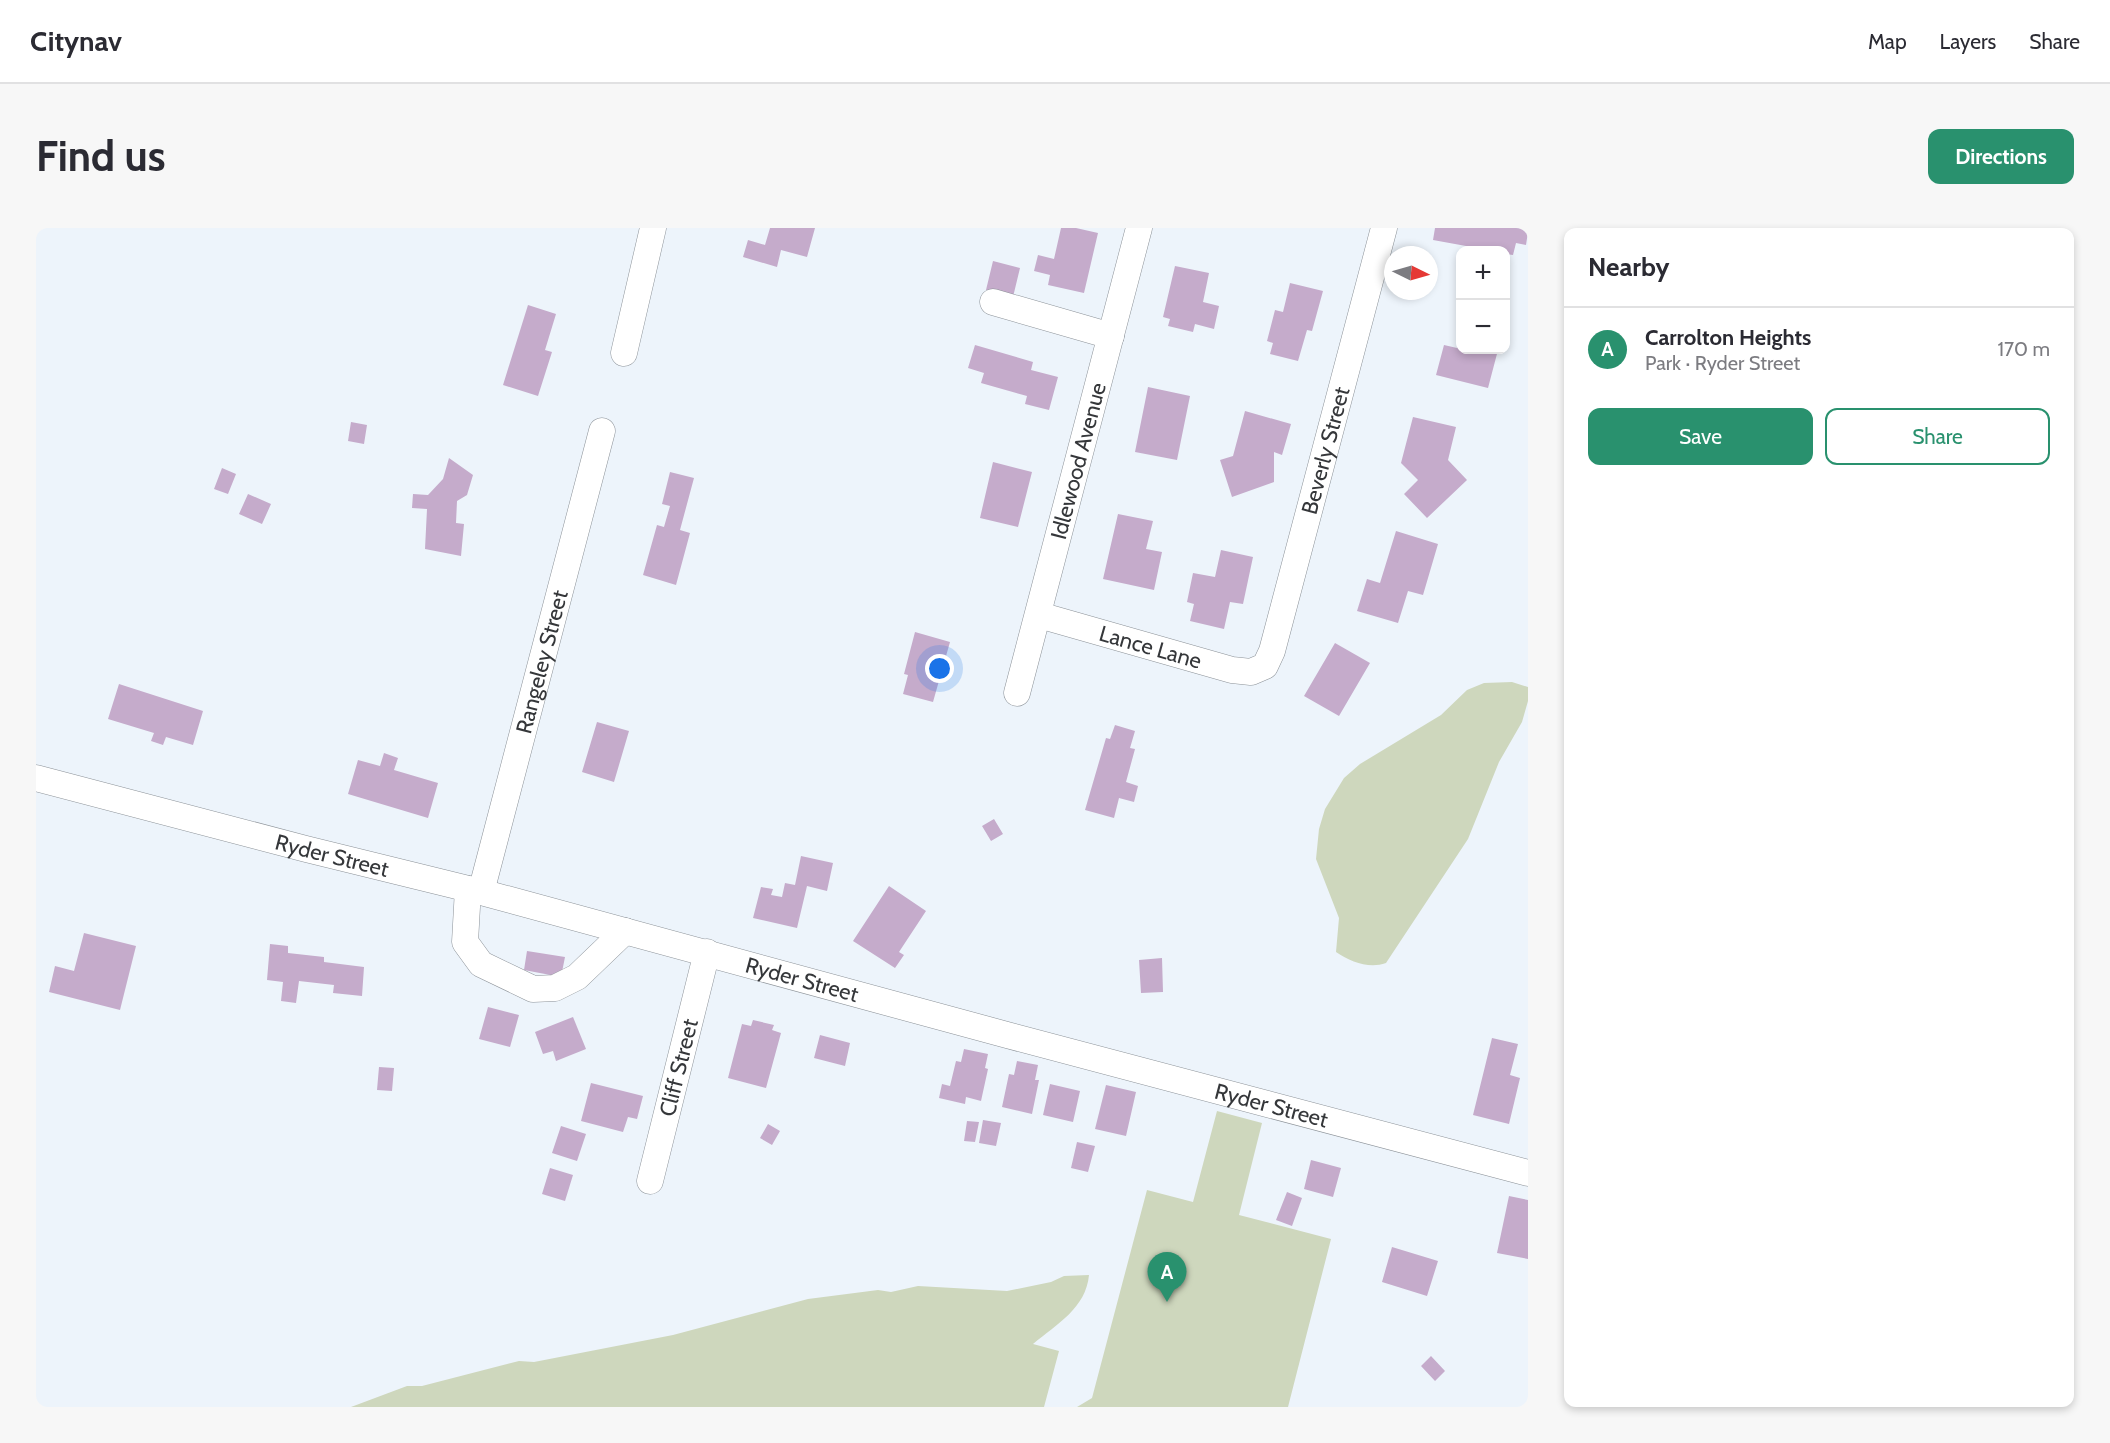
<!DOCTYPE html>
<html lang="en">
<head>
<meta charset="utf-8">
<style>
  :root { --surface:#fff; --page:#f7f7f7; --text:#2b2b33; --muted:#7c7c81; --line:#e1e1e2; --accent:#29916e }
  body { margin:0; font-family:Cabin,sans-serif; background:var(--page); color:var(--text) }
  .controls { position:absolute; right:18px; top:18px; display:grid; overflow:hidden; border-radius:12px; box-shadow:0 3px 9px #0003 }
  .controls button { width:54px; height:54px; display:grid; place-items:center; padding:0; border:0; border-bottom:2px solid var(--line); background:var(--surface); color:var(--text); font:30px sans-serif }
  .compass { position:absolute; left:1348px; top:18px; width:54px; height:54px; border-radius:50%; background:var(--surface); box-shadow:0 3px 9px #0003; rotate:95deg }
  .you { position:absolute; left:904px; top:441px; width:21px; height:21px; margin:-15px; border:4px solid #fff; border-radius:50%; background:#1a73e8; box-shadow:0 0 0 9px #1a73e833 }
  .badge { display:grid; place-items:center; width:39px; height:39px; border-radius:50%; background:var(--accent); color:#fff; font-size:20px; font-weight:700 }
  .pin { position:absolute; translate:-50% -50px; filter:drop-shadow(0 2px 3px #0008) }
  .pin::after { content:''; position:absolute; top:32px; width:21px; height:18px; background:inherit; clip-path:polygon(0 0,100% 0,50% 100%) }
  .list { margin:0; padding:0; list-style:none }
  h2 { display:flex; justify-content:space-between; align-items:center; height:78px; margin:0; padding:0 24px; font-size:26px }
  h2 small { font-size:20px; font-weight:400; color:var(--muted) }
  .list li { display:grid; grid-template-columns:39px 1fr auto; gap:18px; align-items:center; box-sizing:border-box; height:84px; padding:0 24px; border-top:2px solid var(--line) }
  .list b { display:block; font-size:22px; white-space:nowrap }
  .list p { margin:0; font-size:20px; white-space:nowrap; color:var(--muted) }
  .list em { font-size:20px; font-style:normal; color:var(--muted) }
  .actions { display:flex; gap:12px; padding:18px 24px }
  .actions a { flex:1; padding:14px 0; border:2px solid var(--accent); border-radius:12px; text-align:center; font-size:21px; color:var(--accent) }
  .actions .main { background:var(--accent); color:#fff }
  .map { position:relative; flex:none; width:1492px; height:1179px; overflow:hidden; border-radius:12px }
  header { display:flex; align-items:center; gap:36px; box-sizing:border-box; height:84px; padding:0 30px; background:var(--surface); border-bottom:2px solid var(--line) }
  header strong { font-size:28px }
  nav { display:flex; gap:33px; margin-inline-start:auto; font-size:21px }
  .intro { display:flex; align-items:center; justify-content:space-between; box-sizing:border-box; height:144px; padding:0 36px }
  h1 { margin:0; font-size:42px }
  .button { padding:15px 27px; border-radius:12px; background:var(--accent); color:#fff; font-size:21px; font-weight:700 }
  main { display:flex; gap:36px; padding:0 36px }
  aside { flex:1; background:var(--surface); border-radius:12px; box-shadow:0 3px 9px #0003 }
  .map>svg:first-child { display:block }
</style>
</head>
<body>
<header>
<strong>Citynav</strong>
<nav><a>Map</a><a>Layers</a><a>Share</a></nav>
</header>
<div class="intro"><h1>Find us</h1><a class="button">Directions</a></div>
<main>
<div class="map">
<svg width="1492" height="1179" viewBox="0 0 1492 1179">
  <rect width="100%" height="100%" fill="#edf4fb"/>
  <path fill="#ced7bd" d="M1476 454 1492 459V473L1486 494 1463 534 1432 611 1350 735C1333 741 1315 734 1300 724L1303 690 1280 631 1283 601 1289 581 1308 550 1324 536 1405 487 1431 462 1448 455Z
    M1181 883 1226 895 1203 987 1295 1011 1252 1179H1041L1056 1170 1111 962 1157 974Z
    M1053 1047C1050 1080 1021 1096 997 1116L1023 1123 1008 1179H315L371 1158H386L483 1133 498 1134 637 1107 772 1071 842 1062 855 1064 882 1058 971 1063 1015 1054 1028 1048Z"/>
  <path fill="#c5abcb" d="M734 0H779L771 29 745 22 741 39 707 29 712 12 729 17Z
    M1025 0H1040L1062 5 1048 65 1012 57 1014 47 998 43 1002 27 1018 31Z
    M1399 0H1492V4L1490 17 1480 15 1477 27 1470 26V22H1452L1397 12Z
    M957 33 984 40 977 69 950 62Z
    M1139 38 1173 45 1167 74 1183 78 1178 101 1159 96 1157 104 1132 98 1134 91 1127 89Z
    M1254 55 1287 63 1276 103 1271 102 1262 133 1234 126 1237 115 1231 113 1239 82 1247 84Z
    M492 77 520 86 509 122 516 124 502 168 467 157Z
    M1424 111V122H1462L1452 160 1400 147 1408 117 1421 120Z
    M939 117 997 134 995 142 1022 149 1013 182 989 176 991 168 945 155 948 145 932 140Z
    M1112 159 1154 168 1141 232 1099 224Z
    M1209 183 1255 196 1246 227 1238 224V254L1196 269 1184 232 1197 228Z
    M1377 189 1420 199 1412 232 1431 252 1391 290 1368 266 1382 252 1365 235Z
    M315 194 331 197 328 216 312 213Z
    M413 230 437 247 431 267 421 273 420 295 428 296 425 328 389 321 391 281 376 280 377 266 392 267 407 251Z
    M957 234 996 244 982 299 944 290Z
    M186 240 200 246 192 266 178 261Z
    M634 244 658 250 644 302 654 305 640 357 607 347 621 297 628 299 634 278 626 276Z
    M212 266 235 276 226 296 203 286Z
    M1082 286 1117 293 1110 321 1126 324 1118 362 1067 351Z
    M1360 303 1402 316 1387 367 1372 363 1362 395 1321 383 1331 351 1344 355Z
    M1185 322 1217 329 1207 376 1194 374 1188 401 1154 393 1158 376 1151 374 1157 345 1179 349Z
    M879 404 914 414 897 474 867 466 872 447 868 446Z
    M1299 415 1334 435 1303 488 1268 468Z
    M83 456 167 483 157 517 130 509 127 517 115 513 118 505 72 491Z
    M561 494 593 503 578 554 546 544Z
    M1079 497 1099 503 1094 520 1099 521 1090 554 1102 558 1098 574 1083 570 1078 590 1049 582 1070 510 1074 511Z
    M348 525 362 530 358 542 402 555 392 590 312 566 322 532 344 538Z
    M958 591 967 606 955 613 946 598Z
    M765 628 797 635 791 663 771 658 761 700 717 690 725 659 737 661 735 667 746 669 749 655 759 657Z
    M853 658 890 683 863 724 868 727 859 740 817 713Z
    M48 705 100 718 84 782 13 764 19 738 38 743Z
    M234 716 252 718V725L288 729V734L328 739 326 768 297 765 298 757 263 753 260 775 245 773 247 754 231 752Z
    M491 723 529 729 525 749 488 742Z
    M1126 730 1127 764 1105 765 1103 732Z
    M452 779 483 787 474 819 443 811Z
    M537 789 550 821 520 833 517 823 507 826 499 804Z
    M717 792 738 797 736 802 745 805 730 860 692 850 706 796 715 798Z
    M784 807 814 815 809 838 778 830Z
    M1456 810 1482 816 1474 847 1484 850 1473 896 1437 887Z
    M928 821 952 826 949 840 952 841 945 873 930 869 929 876 903 870 906 856 914 858 920 833 925 834Z
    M981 833 1002 837 999 852H1003L996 886 966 879 973 846 978 847Z
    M343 839 358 840 356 863 341 862Z
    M555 855 607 868 601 891 592 889 587 904 545 893Z
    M1014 856 1044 863 1037 894 1007 887Z
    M1070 857 1100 864 1090 908 1059 901Z
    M947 892 965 895 960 918 943 915Z
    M931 893 943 894 939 914 928 913Z
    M732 896 744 903 736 917 724 910Z
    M525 898 550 906 541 933 516 925Z
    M1041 914 1059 918 1052 944 1035 940Z
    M1275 932 1305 940 1297 969 1268 961Z
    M514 940 537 947 529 973 506 966Z
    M1251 964 1266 970 1256 998 1240 992Z
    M1473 968 1492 972V1031L1461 1025Z
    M1356 1019 1402 1033 1391 1068 1346 1054Z
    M1395 1128 1409 1143 1399 1153 1385 1138Z"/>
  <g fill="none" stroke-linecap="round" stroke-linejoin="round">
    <defs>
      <g id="minor">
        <path d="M957 74 1075 108"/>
        <path d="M588 125 617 0"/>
        <path id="s1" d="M1003 387 1196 442 1215 444 1229 438 1236 423 1348 0"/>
        <path id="s2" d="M981 465 1103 0"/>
        <path id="s3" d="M0 550 270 621 445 664 971 807 1492 945"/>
        <path d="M432 661 429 714 445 736 497 761 519 760 541 749 589 703"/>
        <path id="s4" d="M445 664 566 203"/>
        <path id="s5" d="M614 953 671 724"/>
      </g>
    </defs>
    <use href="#minor" stroke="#8c9298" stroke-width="27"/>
    <use href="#minor" stroke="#fff" stroke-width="26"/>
  </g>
  <g text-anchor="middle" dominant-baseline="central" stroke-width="4.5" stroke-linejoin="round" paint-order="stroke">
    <g font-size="22" fill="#35373a" stroke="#fff">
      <text stroke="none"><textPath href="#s1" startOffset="459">Beverly Street</textPath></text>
      <text stroke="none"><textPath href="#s2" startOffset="240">Idlewood Avenue</textPath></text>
      <text stroke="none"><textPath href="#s1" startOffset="116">Lance Lane</textPath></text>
      <text stroke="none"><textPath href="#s4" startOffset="238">Rangeley Street</textPath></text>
      <text stroke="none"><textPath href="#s3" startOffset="306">Ryder Street</textPath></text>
      <text stroke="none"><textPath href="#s3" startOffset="792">Ryder Street</textPath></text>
      <text stroke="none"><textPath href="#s5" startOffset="117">Cliff Street</textPath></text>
      <text stroke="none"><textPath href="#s3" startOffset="1278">Ryder Street</textPath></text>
    </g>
  </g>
</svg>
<div class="controls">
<button>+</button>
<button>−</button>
</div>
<svg class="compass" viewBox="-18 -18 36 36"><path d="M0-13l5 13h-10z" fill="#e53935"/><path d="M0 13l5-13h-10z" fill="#7c7c81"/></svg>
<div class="you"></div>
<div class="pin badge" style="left:1131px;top:1074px">A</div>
</div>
<aside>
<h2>Nearby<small></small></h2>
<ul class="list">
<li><span class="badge">A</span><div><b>Carrolton Heights</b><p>Park · Ryder Street</p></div><em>170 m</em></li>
</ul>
<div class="actions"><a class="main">Save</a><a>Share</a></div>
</aside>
</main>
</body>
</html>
